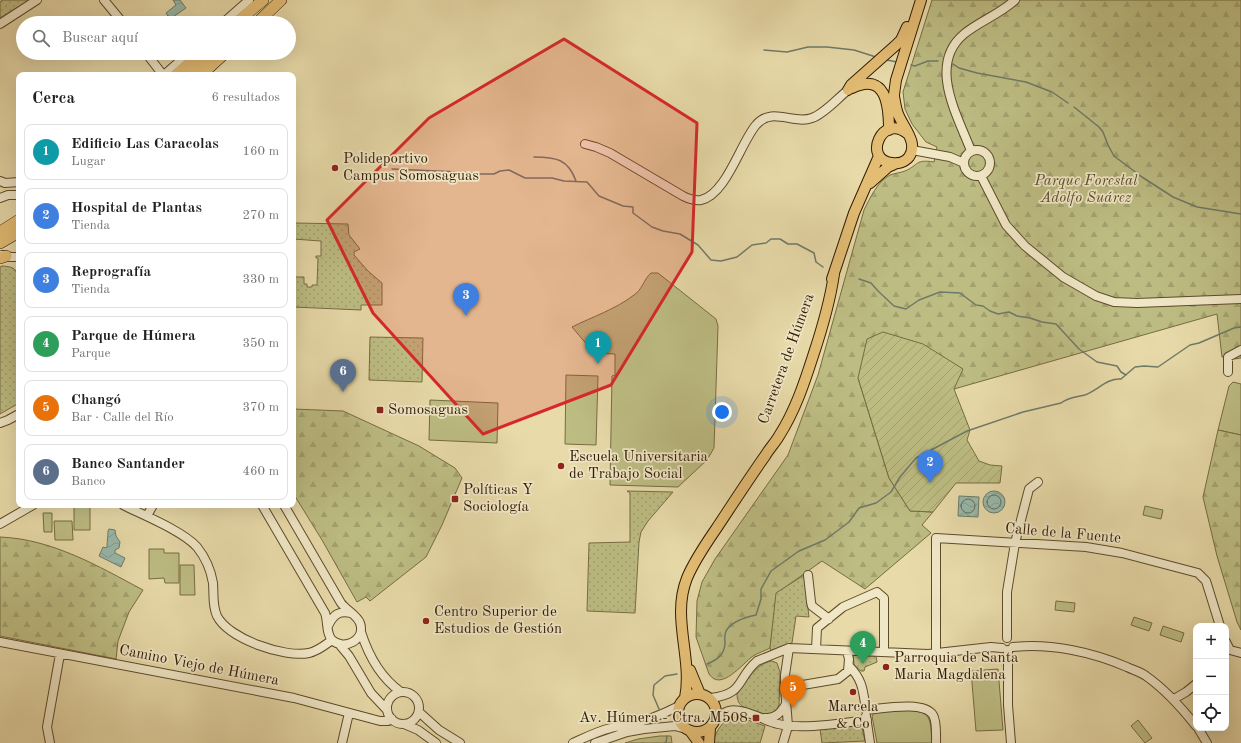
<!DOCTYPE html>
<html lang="es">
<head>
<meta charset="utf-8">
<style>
  :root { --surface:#fff; --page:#f2f2f2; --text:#202124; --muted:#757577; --line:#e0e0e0; --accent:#0b8043 }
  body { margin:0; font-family:"Old Standard TT",serif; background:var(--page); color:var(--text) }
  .controls { position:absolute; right:12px; bottom:12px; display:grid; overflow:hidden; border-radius:8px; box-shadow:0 4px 16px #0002 }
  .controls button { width:36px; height:36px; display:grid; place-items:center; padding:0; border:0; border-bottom:1px solid var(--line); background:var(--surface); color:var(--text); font:20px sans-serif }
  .you { position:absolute; left:722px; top:412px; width:14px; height:14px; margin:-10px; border:3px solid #fff; border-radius:50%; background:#1a73e8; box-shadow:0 0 0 6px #1a73e833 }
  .badge { display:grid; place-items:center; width:26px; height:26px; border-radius:50%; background:var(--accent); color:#fff; font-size:13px; font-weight:700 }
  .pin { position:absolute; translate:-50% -33px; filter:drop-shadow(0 1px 2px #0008) }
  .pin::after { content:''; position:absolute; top:21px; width:14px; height:12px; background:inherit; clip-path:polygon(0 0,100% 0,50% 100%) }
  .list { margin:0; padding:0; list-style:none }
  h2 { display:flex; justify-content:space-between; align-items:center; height:52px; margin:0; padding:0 16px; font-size:17px }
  h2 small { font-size:13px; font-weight:400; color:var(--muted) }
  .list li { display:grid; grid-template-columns:26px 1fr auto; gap:12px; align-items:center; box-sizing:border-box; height:56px; margin:0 8px 8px; padding:0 8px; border:1px solid var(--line); border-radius:8px }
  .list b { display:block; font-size:15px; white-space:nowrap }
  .list p { margin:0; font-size:13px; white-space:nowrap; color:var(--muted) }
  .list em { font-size:13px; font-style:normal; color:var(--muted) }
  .icon { flex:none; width:22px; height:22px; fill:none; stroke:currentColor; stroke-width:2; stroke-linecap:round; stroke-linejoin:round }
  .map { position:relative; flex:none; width:1241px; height:743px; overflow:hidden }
  .search { position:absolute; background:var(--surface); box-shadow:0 4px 16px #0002; left:16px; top:16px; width:280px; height:44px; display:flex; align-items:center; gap:10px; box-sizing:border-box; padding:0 14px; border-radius:22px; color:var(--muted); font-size:15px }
  .panel { position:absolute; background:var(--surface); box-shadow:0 4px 16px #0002; left:16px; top:72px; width:280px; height:436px; border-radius:8px }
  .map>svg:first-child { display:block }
</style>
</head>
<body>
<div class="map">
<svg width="1241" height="743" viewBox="0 0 1241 743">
  <defs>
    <pattern id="forest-firs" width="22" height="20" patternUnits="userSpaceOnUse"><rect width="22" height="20" fill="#bdbd83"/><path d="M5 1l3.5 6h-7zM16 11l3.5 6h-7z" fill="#a3a26f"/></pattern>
    <pattern id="park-dots" width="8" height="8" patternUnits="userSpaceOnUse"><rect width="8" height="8" fill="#bdbd83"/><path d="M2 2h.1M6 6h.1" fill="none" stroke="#a3a26f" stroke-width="1.8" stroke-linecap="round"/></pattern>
    <pattern id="garden-furrows" width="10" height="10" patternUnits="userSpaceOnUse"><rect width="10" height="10" fill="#bdbd83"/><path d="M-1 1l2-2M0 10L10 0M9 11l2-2" fill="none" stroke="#a3a26f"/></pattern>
    <pattern id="water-waves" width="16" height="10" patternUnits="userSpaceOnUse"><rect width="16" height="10" fill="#98baad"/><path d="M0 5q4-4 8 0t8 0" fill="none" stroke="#839f93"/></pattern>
  </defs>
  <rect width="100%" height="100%" fill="#e8daa9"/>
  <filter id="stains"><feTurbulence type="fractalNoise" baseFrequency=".005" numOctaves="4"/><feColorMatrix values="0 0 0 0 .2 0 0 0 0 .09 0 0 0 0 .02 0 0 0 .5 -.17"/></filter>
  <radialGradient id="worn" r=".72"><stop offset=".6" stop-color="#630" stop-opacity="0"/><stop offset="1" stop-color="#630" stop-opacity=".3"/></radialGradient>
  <path fill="#bdbd83" stroke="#766c42" d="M651 273H658L716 319 718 326 714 448 707 460 678 487 610 485 612 376 615 375V354L594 353 572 327C592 317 616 309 634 295 642 290 644 279 651 273Z
    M566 375 598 376 596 445 565 444Z
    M1233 382 1241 384V435L1218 430 1229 386Z
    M430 400 498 403 497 443 429 440Z
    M90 505V530H74V506Z
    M1145 506 1163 510 1161 519 1143 515Z
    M43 513H52V532H44Z
    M54 521H72L73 540H55Z
    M149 549H164V553H179V583H165L164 578 149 579Z
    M180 565H194L195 595H180Z
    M1056 601 1075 603 1074 612 1055 610Z
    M1134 617 1152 623 1149 631 1131 625Z
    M1163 626 1184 633 1181 642 1160 635Z
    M998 669 1003 730 976 731 971 671Z
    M905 710C933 711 930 719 932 743H877L872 716 875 712Z
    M1138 720 1152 738 1145 743 1131 726Z"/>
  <path fill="url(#forest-firs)" stroke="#766c42" d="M932 0H1241V358L1235 359 1233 357H1222L1217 314 954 389 858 378 889 478 910 511 933 512 922 525 931 533 865 589 822 561 777 593 770 648C764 651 758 653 753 656 742 664 721 692 709 674L696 637 697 601 702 582 715 559 788 455 818 375 864 210C870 198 877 182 890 175 895 173 900 173 905 171 919 165 915 159 934 162L937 147 926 142 912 124 905 109 903 92Z
    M293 409 343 411 419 446 455 468 462 478 442 525 426 557 370 601 366 597 357 602 322 540 293 493Z
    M1218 430 1241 435V630L1237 622 1217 556 1203 497Z
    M0 537C52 539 98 566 143 590L129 612 118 641 116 659 0 636Z
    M660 736H671L672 743H625L638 739Z"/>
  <path fill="url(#park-dots)" stroke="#766c42" d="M2 0H29L0 18V2Z
    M293 206H294L295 223 348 224 349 235 360 249 354 252V255L368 271 382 283V305H361V310L293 307V277H304V284H307V287H312V285H317L318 258H316V256H321V241L293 239Z
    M2 266C17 267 16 270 19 283V403L0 414V267Z
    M370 337 423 338 422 382 369 380Z
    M627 491 673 492 648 521 641 532 639 542 635 613 587 611 589 543 630 542V493Z
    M804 575 809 617 796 616 792 643 771 651 770 648 776 593Z
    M853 655 876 656 877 662 865 667 864 671H861L854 665Z
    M772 661 777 663 780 672 779 706C777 710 773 713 769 714 764 715 746 709 742 706 738 703 737 698 737 694 747 681 755 664 772 661Z
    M739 717 765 726 760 743H714C713 734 722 724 728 718Z
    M856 726 862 728 865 741 822 743 820 729Z"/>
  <path fill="url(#garden-furrows)" stroke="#766c42" d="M883 332 923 344 963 369 954 389 970 430 967 440 979 461 990 465 1002 466 1000 483H956L933 512 910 511 889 478 858 378 867 339Z"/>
  <path fill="url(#water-waves)" stroke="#6e7a68" d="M173 0H180L186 8 170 19 166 13 176 5Z
    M983 502a11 11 0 1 1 22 0a11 11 0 1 1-22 0Z
    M959 496 979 497 978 517 958 516Z
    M109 529 115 530 116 536 120 542 119 548 115 550V553L125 558 121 567 99 556 103 547 106 548 107 547C107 541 108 537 108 531Z"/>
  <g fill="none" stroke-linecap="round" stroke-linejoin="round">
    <path stroke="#646a56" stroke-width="1" d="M987 502a7 7 0 1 1 14 0a7 7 0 1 1-14 0Z
      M961 506a7 7 0 1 1 14 0a7 7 0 1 1-14 0Z"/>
    <path stroke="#6e7a68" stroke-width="1.5" d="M764 50 787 52 808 47H827L854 50 876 57
      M887 60 897 62
      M953 64 959 68 977 73 1026 82 1052 92 1068 103
      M911 65 915 66 928 61H938
      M1074 107 1099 127 1103 132 1108 145 1114 156 1142 177 1173 197 1197 207 1241 214
      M534 157C556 157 568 159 576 181
      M392 169 460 172 481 174H494L500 171 509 170 525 178H552L564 181 587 182 599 196 623 206 633 207V213L652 227 663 231 680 234 698 245 711 260 721 261 737 257 752 245 766 243 771 239H780L788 244H797L814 253 816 262 823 267
      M859 279 871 283 878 291 894 306 906 309 919 300 940 292 960 293 976 305 983 306 990 311 998 314 1009 312 1017 316 1030 318 1042 322 1056 324 1079 349 1097 362 1117 366 1121 372 1126 375
      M707 664C717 660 724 655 725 644 725 640 724 635 726 631 732 621 746 617 756 615L761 599V589L771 571 799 551 825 540 849 522 859 508 876 503 891 492 900 477 916 458 967 431 1023 412 1061 403C1069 397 1077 397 1085 395 1098 390 1107 378 1121 379L1135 367 1144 366 1158 367 1190 345 1199 343 1234 328 1241 327
      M659 709 653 695 654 685 665 676 677 674
      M666 743 667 736"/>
    <defs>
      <path id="minor" d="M104 0 123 23
        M223 23 249 0
        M0 24 37 0
        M146 53 163 75
        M164 75 189 53
        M585 144 596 147 610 153 683 196C689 199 695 201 701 200 726 195 741 142 756 125 772 106 793 125 812 118 824 114 838 98 848 90
        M964 163a13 13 0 1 1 26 0a13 13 0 1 1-26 0Z
        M912 150 950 157 964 163
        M971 151C958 116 927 65 964 34 980 21 1000 14 1015 0
        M981 176 1006 225 1025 246 1063 277 1096 296 1114 302 1137 303 1241 299
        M0 181 5 183 19 182
        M0 198 8 195H19
        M2 255 11 257H19
        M1228 372V357L1241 350
        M0 423 8 420 19 414
        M123 505C143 515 183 531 197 547 205 557 211 571 213 583 214 594 212 605 217 616 229 639 284 658 309 653 318 651 325 645 332 640
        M262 505 325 613C328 621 326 634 332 640 344 651 366 640 360 623 357 615 346 610 341 603L284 505
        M147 516 153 505
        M0 524 33 505
        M808 575 811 602 812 606 829 619
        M328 626C333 615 339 610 351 613
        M361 632C368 654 381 678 401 692
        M1007 638V592L1015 543 1029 489 1038 482
        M0 642 294 698 380 721H388L392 719
        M1226 642 1230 650 1241 653
        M339 644 349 656 371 693 387 710
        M1013 647C1051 643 1092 652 1127 667 1133 670 1141 672 1146 676 1166 690 1181 707 1196 726
        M816 649 817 628 843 607 877 592 884 598V652
        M1008 650V705L1011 743
        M936 653V538L1086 547 1122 553 1198 573 1206 581 1220 626
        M849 666C863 680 863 691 866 710 881 709 924 700 933 715 937 722 936 735 936 743
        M785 688 838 679 848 671 849 659 847 651
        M387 708a16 16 0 1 1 32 0a16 16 0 1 1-32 0Z
        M711 698C745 694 736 679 757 661L789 648 928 654 991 647 1002 648
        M1174 699 1186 692 1196 684
        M419 712 439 730 460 743
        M866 716 870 743
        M764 718C776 718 780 714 786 704
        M716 719C720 716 724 712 729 711 741 707 765 721 778 724 803 730 841 723 867 720
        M404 724 418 730 436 743
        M1198 728 1207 743
        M50 743 47 727 60 654
        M342 743 349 713
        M573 743C586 737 598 731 611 728 617 726 623 726 629 725 646 721 663 714 679 706
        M595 743 627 732 644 729 675 726 686 729
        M783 743 788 726 785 688V675L789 648"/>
      <path id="major" d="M852 88C886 72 889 105 889 130
        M848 90 851 85 896 45 901 40 907 27
        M894 96C895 102 896 109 898 114 903 127 919 143 909 157 905 162 898 164 892 163 862 160 882 112 908 134
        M893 102 896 80 921 0
        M870 183 888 167 897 163
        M832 279 854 213 879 156
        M690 670 700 694
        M678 713a19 19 0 1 1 38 0a19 19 0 1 1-38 0Z
        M685 698C693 658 671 618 687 578 694 561 705 545 716 529 732 505 748 480 765 456 769 449 775 443 779 436 795 411 804 384 813 356 822 329 830 302 834 274
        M691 732 699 743
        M709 743 710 728"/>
      <path id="highway" d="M236 23 263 0
        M257 23 281 0
        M176 75 201 53
        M189 75 212 53
        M201 75 225 53
        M0 232 19 220
        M0 243 19 232
        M0 258 6 256"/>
    </defs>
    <use href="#minor" stroke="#5e4b2a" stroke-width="10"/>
    <use href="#major" stroke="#301b00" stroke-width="12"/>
    <use href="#highway" stroke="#301b00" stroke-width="12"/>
    <use href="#minor" stroke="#f0e7c7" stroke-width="8"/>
    <use href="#major" stroke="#e4bd74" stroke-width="10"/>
    <use href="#highway" stroke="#e4bd74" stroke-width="11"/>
  </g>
  <path fill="#d62828" fill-opacity="0.2" stroke="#d62828" stroke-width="3" stroke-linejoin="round" d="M564 39 697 123 692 252 611 385 483 434 373 313 327 220 429 118Z"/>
  <g fill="#8f2418" stroke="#f0e7c7" stroke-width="1.5">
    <circle cx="335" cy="168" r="4"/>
    <rect x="376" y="406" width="8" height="8" rx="2"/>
    <circle cx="561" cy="466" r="4"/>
    <rect x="451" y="495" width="8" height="8" rx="2"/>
    <circle cx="426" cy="621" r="4"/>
    <circle cx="886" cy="667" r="4"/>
    <circle cx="853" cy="692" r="4"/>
    <rect x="752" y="714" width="8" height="8" rx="2"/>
  </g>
  <g text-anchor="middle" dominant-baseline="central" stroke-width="3.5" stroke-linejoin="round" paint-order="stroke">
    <g font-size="15" fill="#301b00" stroke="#f0e7c7" text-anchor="start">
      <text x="343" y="159">Polideportivo<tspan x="343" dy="17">Campus Somosaguas</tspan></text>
      <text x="388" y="410">Somosaguas</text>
      <text x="569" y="457">Escuela Universitaria<tspan x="569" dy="17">de Trabajo Social</tspan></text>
      <text x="463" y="490">Políticas Y<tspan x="463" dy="17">Sociología</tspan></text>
      <text x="434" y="612">Centro Superior de<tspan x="434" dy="17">Estudios de Gestión</tspan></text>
      <text x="894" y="658">Parroquia de Santa<tspan x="894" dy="17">Maria Magdalena</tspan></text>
      <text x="853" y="707" text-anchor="middle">Marcela<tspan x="853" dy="17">&amp; Co</tspan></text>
      <text x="748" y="718" text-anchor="end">Av. Húmera - Ctra. M508</text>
    </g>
    <g font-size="15" font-style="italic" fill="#5a4c27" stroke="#f0e7c7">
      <text x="1086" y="181">Parque Forestal<tspan x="1086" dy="17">Adolfo Suárez</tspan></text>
    </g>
    <g font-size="15" fill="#301b00" stroke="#f0e7c7">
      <text transform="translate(787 359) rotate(-70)">Carretera de Húmera</text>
      <text transform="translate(1063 534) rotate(5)">Calle de la Fuente</text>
      <text transform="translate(199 666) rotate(11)">Camino Viejo de Húmera</text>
    </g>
  </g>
  <rect width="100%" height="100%" filter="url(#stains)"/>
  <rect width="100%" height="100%" fill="url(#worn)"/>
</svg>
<div class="controls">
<button>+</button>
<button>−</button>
<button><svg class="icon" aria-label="locate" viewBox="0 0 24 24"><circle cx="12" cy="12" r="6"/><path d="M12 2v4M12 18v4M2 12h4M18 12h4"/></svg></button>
</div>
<div class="you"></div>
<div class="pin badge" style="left:598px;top:364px;background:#0f9aa8">1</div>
<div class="pin badge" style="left:930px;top:483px;background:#3f7fe0">2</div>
<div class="pin badge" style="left:466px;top:316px;background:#3f7fe0">3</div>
<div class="pin badge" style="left:863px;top:664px;background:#2e9e5b">4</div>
<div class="pin badge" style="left:793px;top:708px;background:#e8710a">5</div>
<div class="pin badge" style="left:343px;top:392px;background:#5c6f8a">6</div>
<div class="search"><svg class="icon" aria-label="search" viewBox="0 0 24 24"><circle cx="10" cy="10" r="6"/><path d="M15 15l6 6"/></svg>Buscar aquí</div>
<section class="panel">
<h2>Cerca<small>6 resultados</small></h2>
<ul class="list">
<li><span class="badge" style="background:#0f9aa8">1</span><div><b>Edificio Las Caracolas</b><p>Lugar</p></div><em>160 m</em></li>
<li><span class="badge" style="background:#3f7fe0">2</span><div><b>Hospital de Plantas</b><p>Tienda</p></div><em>270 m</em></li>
<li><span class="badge" style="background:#3f7fe0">3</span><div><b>Reprografía</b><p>Tienda</p></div><em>330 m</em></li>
<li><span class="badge" style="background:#2e9e5b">4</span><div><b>Parque de Húmera</b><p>Parque</p></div><em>350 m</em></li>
<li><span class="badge" style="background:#e8710a">5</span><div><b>Changó</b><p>Bar · Calle del Río</p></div><em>370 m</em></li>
<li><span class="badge" style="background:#5c6f8a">6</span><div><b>Banco Santander</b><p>Banco</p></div><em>460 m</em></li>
</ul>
</section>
</div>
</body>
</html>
